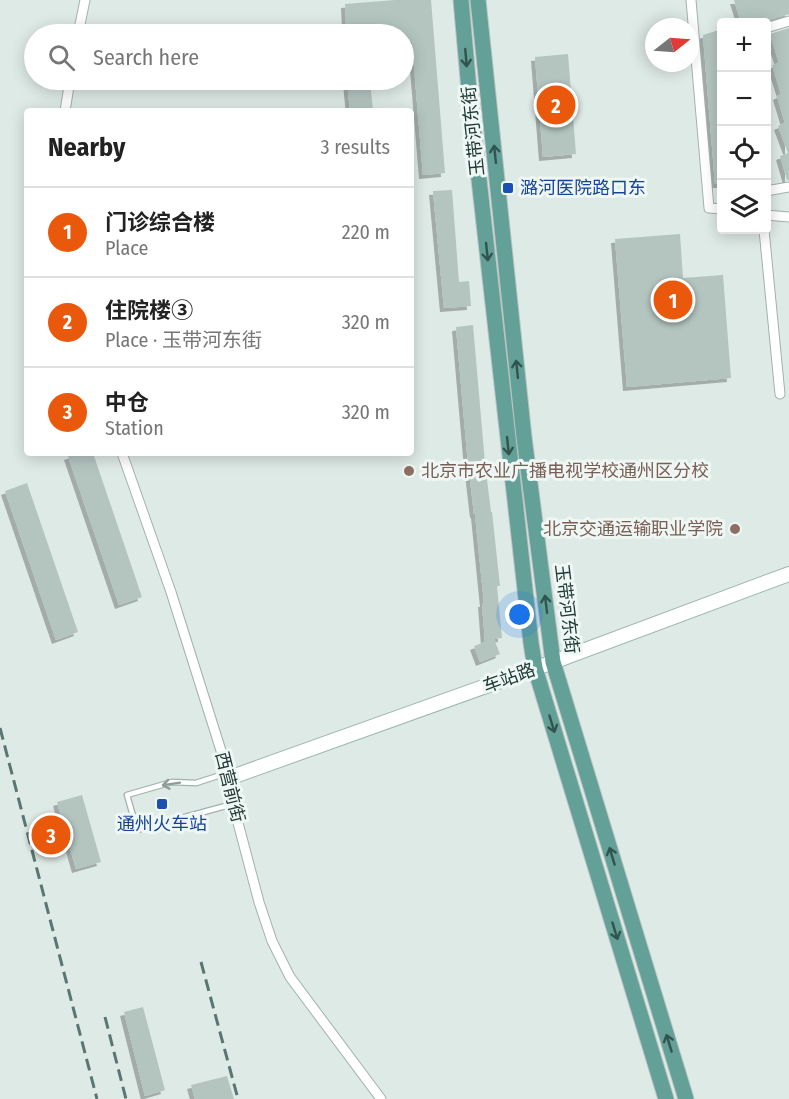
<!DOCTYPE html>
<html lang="en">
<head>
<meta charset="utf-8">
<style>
  :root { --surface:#fff; --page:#f2f2f2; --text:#222; --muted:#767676; --line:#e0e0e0; --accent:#ea580c }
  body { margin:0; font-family:"Fira Sans Condensed","Noto Sans SC",sans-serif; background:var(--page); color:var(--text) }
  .controls { position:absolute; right:18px; top:18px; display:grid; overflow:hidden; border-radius:6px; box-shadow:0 3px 15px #0003 }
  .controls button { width:54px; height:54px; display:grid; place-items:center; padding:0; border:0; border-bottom:2px solid var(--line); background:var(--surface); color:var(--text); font:30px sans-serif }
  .compass { position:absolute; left:645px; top:18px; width:54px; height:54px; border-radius:50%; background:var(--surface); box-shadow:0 3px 15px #0003; rotate:73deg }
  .you { position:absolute; left:520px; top:615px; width:21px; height:21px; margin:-15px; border:4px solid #fff; border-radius:50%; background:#1a73e8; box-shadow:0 0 0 9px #1a73e833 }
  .badge { display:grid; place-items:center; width:39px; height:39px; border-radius:50%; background:var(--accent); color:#fff; font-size:20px; font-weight:700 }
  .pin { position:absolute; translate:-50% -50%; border:3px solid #fff; box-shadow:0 2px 6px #0006 }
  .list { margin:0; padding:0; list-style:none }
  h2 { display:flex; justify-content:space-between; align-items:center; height:78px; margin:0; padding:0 24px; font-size:26px }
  h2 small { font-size:20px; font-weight:400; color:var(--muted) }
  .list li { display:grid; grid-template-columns:39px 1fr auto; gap:18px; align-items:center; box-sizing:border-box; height:90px; padding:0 24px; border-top:2px solid var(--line) }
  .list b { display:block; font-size:22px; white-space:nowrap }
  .list p { margin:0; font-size:20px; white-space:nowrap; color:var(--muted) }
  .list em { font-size:20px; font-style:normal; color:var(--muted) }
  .icon { flex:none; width:33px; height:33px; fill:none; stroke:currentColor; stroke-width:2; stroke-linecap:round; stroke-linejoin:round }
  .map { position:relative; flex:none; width:789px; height:1099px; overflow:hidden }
  .search { position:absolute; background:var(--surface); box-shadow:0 3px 15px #0003; left:24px; top:24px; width:390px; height:66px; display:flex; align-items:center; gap:15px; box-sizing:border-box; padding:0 21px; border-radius:33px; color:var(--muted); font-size:22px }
  .panel { position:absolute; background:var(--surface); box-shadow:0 3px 15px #0003; left:24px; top:108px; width:390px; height:348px; border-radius:6px }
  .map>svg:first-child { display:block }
</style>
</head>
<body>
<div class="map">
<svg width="789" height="1099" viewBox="0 0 789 1099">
  <defs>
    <filter id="shadow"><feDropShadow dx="-4" dy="4" stdDeviation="0" flood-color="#0004"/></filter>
  </defs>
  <rect width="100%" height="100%" fill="#deeae6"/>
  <path fill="#b4c5c0" filter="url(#shadow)" d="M395 0H431L445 173 423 175 412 42H404V34H344L343 25H346L345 4Z
    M734 0H789V14L766 21 765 20 755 22H741Z
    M789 28V180H787L780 156 788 153 778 126 785 123 777 96 781 94 772 65 779 63 770 34Z
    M722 29V184H715L703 35Z
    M568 54 576 154 543 157 535 57Z
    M347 80H370L373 111H350Z
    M452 190 459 282 469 281 471 306 444 308 433 191Z
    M680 234 683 278 723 275 731 378 627 387 615 239Z
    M473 325 485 463 491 512H492L500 586H497L502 638 494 639 500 654 480 662 474 646 485 642 482 603H484L475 514H474L467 453 456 327Z
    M77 453H93L142 597 119 605 68 456Z
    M27 483 78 632 56 640 5 491Z
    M82 795 101 862 76 869 57 802Z
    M143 1007 165 1090 145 1096 124 1012Z
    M227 1076 234 1099H195L191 1085Z"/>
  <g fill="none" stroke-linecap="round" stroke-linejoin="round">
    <defs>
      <path id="lane" d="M227 773 196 783 172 782 127 795 137 830 233 804"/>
      <path id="street" d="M691 0 709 208 722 209
        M766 28 789 21
        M78 34 85 0
        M65 111 70 80
        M766 191 789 187
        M766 215 789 217
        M764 230 780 394
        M122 453 171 592 223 757 233 804 259 902 272 941 290 977 381 1099"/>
      <path id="secondary" d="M229 778 553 662 789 574"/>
      <path id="primary" d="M461 0 469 90 531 643 535 668 666 1099
        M478 0 524 437 553 662 686 1099"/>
    </defs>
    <use href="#lane" stroke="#a1b2ae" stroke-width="7"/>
    <use href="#street" stroke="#a1b2ae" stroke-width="11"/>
    <use href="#secondary" stroke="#9eb6b0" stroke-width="16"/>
    <use href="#primary" stroke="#bcc4c3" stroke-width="17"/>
    <use href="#lane" stroke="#fff" stroke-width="4.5"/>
    <use href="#street" stroke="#fff" stroke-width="9"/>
    <use href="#secondary" stroke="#fff" stroke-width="14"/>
    <use href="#primary" stroke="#63a098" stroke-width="15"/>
    <path stroke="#5a7672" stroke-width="3" stroke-dasharray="12 6" stroke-linecap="butt" d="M0 728 97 1099
      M201 962 238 1099
      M105 1017 126 1099"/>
  </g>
  <defs><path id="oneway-shaft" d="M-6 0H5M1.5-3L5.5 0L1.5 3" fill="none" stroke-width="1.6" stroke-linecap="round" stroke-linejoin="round" transform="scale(1.5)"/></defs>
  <g stroke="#31544e">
    <use href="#oneway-shaft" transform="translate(466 58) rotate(85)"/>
    <use href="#oneway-shaft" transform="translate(495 154) rotate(-96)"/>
    <use href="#oneway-shaft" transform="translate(487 252) rotate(84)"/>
    <use href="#oneway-shaft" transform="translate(517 369) rotate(-96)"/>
    <use href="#oneway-shaft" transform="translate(508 446) rotate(84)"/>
    <use href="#oneway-shaft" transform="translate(546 604) rotate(-97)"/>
    <use href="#oneway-shaft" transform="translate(552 724) rotate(73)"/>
    <use href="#oneway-shaft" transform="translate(612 856) rotate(-107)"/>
    <use href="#oneway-shaft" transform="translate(615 931) rotate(73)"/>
    <use href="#oneway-shaft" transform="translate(669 1043) rotate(-107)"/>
  </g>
  <use stroke="#909c9a" href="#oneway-shaft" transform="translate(171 784) rotate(171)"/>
  <g fill="#1a4fb4" stroke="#eff7f4" stroke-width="2">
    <rect x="502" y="182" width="12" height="12" rx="3"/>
    <rect x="156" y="798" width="12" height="12" rx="3"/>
  </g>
  <g fill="#8d6e63" stroke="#eff7f4" stroke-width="2">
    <circle cx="409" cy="471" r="6"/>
    <circle cx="735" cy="529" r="6"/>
  </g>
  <g text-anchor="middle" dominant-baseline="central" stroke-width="6" stroke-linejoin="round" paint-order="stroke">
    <g font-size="18" fill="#203a36" stroke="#eff7f4">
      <text transform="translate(473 131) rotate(-96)">玉带河东街</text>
      <text transform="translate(567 609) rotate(83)">玉带河东街</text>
      <text transform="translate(509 678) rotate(-20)">车站路</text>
      <text transform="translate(230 787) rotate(76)">西营前街</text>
    </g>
    <g font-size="18" fill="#164399" stroke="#eff7f4" text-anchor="start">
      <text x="520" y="188">潞河医院路口东</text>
      <text x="162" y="824" text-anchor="middle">通州火车站</text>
    </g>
    <g font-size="18" fill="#785e54" stroke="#eff7f4" text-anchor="start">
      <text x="421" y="471">北京市农业广播电视学校通州区分校</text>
      <text x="723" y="529" text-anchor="end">北京交通运输职业学院</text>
    </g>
  </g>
</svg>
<div class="controls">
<button>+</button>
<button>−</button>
<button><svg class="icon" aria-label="locate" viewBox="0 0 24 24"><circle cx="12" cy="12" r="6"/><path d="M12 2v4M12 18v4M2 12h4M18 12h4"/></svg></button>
<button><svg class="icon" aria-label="layers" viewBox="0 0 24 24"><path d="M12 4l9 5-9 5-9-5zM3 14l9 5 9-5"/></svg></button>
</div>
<svg class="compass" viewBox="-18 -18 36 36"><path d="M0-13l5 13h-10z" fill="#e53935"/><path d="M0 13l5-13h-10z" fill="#767676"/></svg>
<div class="you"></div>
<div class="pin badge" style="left:673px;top:300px">1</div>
<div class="pin badge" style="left:556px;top:105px">2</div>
<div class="pin badge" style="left:51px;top:835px">3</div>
<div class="search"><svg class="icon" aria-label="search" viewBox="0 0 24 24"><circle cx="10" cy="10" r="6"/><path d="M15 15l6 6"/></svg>Search here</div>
<section class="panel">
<h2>Nearby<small>3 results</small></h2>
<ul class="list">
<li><span class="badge">1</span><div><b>门诊综合楼</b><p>Place</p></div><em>220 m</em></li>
<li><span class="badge">2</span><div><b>住院楼③</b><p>Place · 玉带河东街</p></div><em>320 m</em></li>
<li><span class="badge">3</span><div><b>中仓</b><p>Station</p></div><em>320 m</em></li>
</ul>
</section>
</div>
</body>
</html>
